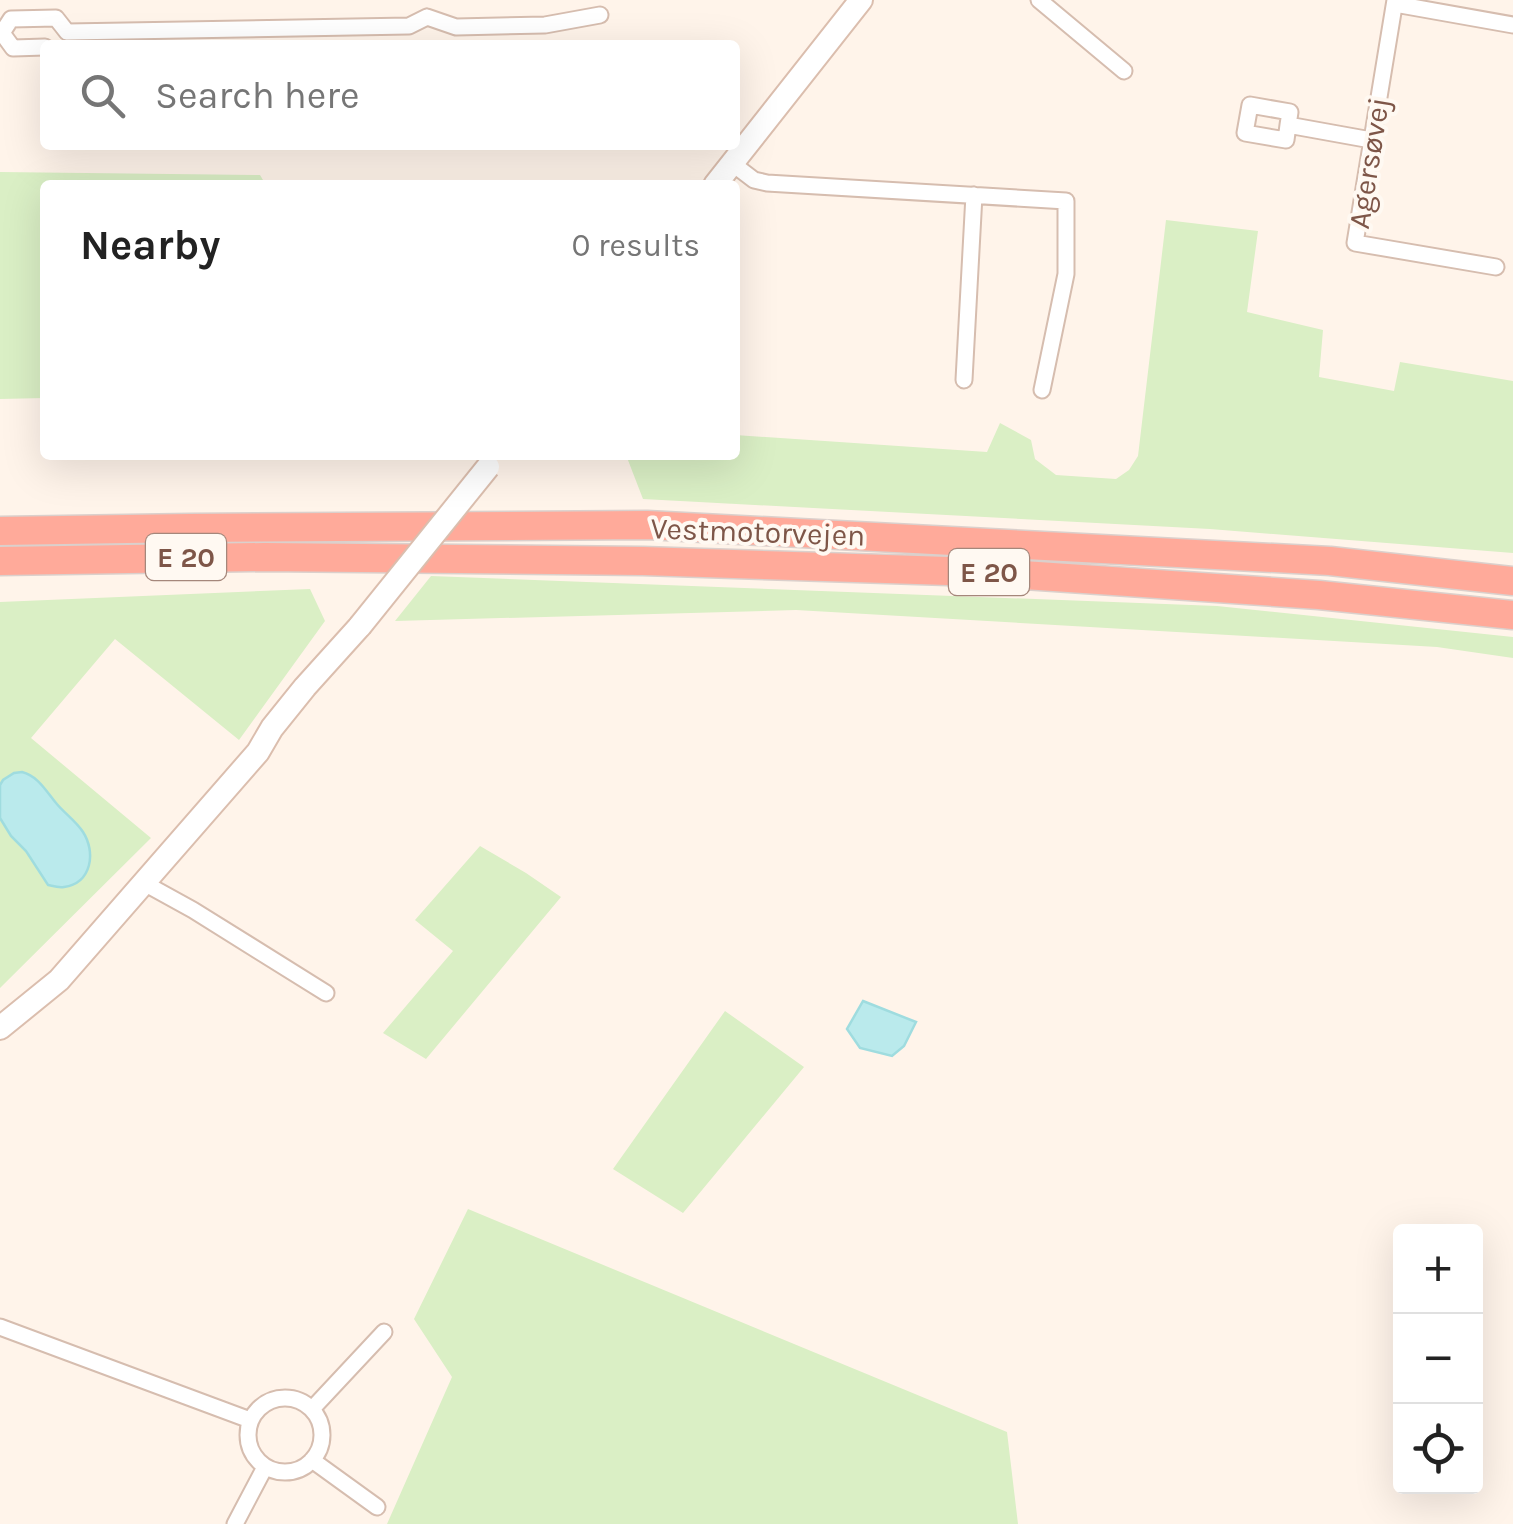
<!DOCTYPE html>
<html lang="en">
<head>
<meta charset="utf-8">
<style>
  :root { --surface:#fff; --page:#f2f2f2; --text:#222; --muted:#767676; --line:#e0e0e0 }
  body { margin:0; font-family:Karla,sans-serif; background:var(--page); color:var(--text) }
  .controls { position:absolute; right:30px; bottom:30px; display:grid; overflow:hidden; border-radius:10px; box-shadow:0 10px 40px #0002 }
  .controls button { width:90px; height:90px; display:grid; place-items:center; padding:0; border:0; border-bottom:2px solid var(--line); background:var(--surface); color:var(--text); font:50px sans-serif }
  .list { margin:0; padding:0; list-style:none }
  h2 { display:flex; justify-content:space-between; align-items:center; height:130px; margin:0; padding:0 40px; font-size:42px }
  h2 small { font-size:32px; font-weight:400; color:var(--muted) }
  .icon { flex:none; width:55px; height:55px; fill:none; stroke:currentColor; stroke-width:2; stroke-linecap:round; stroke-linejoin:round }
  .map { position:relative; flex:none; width:1513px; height:1524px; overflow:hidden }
  .search { position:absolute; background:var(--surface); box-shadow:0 10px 40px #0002; left:40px; top:40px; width:700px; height:110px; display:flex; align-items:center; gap:25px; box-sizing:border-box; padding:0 35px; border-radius:10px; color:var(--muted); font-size:38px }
  .panel { position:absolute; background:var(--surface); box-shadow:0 10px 40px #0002; left:40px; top:180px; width:700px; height:280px; border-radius:10px }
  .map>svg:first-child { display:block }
</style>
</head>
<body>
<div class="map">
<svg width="1513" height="1524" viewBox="0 0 1513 1524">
  <rect width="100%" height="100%" fill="#fff4ea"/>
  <path fill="#daefc5" d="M0 172 260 175 266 185H45V398L0 399Z
    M1166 220 1258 231 1247 312 1323 330 1319 377 1394 391 1400 362 1513 381V553L1210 529 643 499 626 455H735V435L987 452 1000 423 1031 440 1035 459 1056 475 1116 479 1129 470 1138 456Z
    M431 576 1217 606 1513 637V658L1437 647 796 610 395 621Z
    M310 589 325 621 239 740 115 639 31 738 151 838 0 988V602Z
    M480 846 526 873 561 897 426 1059 383 1033 453 951 415 920Z
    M725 1011 804 1067 683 1213 613 1169Z
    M468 1209 1007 1432 1018 1524H387L452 1377 414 1319Z"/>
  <path fill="#baeaec" stroke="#9fdcdf" stroke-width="2.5" d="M22 772C38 776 46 791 56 803 64 813 76 821 83 832 96 852 92 883 64 887 58 888 53 886 48 885L26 851 11 836 0 818V785L3 780 14 773Z
    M863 1001 916 1022 904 1046 892 1056 860 1048 847 1029Z"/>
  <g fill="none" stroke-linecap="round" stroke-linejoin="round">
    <defs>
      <path id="street" d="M1039 0 1124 71
        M1395 0 1355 243 1496 267
        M1395 4 1513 25
        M427 17 456 27 545 25 600 15
        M67 32 409 26 427 17
        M45 47 13 48 2 33 11 19 56 18 67 32
        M1288 125 1286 140 1245 133 1250 105 1290 112 1288 125 1371 140
        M733 164 754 180 767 183 1066 201V274L1042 390
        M964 380 974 195
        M144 883 193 910 326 993
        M0 1327 250 1420
        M248 1435a37 37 0 1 1 74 0a37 37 0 1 1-74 0Z
        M312 1409 384 1332
        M312 1460 377 1507
        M235 1524 265 1467"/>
      <path id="secondary" d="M715 185 861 0
        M0 1028 59 980 258 752 272 728 305 687 360 626"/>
      <path id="highway" d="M0 531 190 528 647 525 1330 561 1513 581
        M0 561 264 557 643 561 979 572 1319 595 1513 615"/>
    </defs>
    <use href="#street" stroke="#d6bdaf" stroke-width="19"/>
    <use href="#secondary" stroke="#dbbeae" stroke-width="26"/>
    <use href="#highway" stroke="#dbd0cc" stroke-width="31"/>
    <use href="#street" stroke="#fff" stroke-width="15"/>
    <use href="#secondary" stroke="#fff" stroke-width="22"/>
    <use href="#highway" stroke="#ffaa9a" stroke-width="28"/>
    <defs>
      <path id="secondary-bridge" d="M360 626 488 467"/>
    </defs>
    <use href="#secondary-bridge" stroke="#dbbeae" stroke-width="26" stroke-linecap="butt"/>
    <use href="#secondary-bridge" stroke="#fff" stroke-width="22"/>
  </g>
  <g text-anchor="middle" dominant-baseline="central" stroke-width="8" stroke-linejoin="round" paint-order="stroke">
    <g fill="#fff9f2" stroke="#a5877b" stroke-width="2.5">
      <rect x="146" y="534" width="80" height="46" rx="8"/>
      <rect x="949" y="549" width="80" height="46" rx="8"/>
    </g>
    <g font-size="28" font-weight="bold" fill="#7e5648">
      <text x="186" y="557">E 20</text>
      <text x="989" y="572">E 20</text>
    </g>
    <g font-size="30" fill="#7e5648" stroke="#fff9f2">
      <text transform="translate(1369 163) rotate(-81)">Agersøvej</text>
      <text transform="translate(758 532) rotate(2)">Vestmotorvejen</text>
    </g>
  </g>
</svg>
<div class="controls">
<button>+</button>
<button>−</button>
<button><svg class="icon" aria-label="locate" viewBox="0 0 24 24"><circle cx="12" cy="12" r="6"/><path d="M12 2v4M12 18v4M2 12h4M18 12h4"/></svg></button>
</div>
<div class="search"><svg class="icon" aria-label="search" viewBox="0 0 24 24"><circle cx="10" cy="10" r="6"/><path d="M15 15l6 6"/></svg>Search here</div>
<section class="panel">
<h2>Nearby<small>0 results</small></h2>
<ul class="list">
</ul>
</section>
</div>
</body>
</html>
